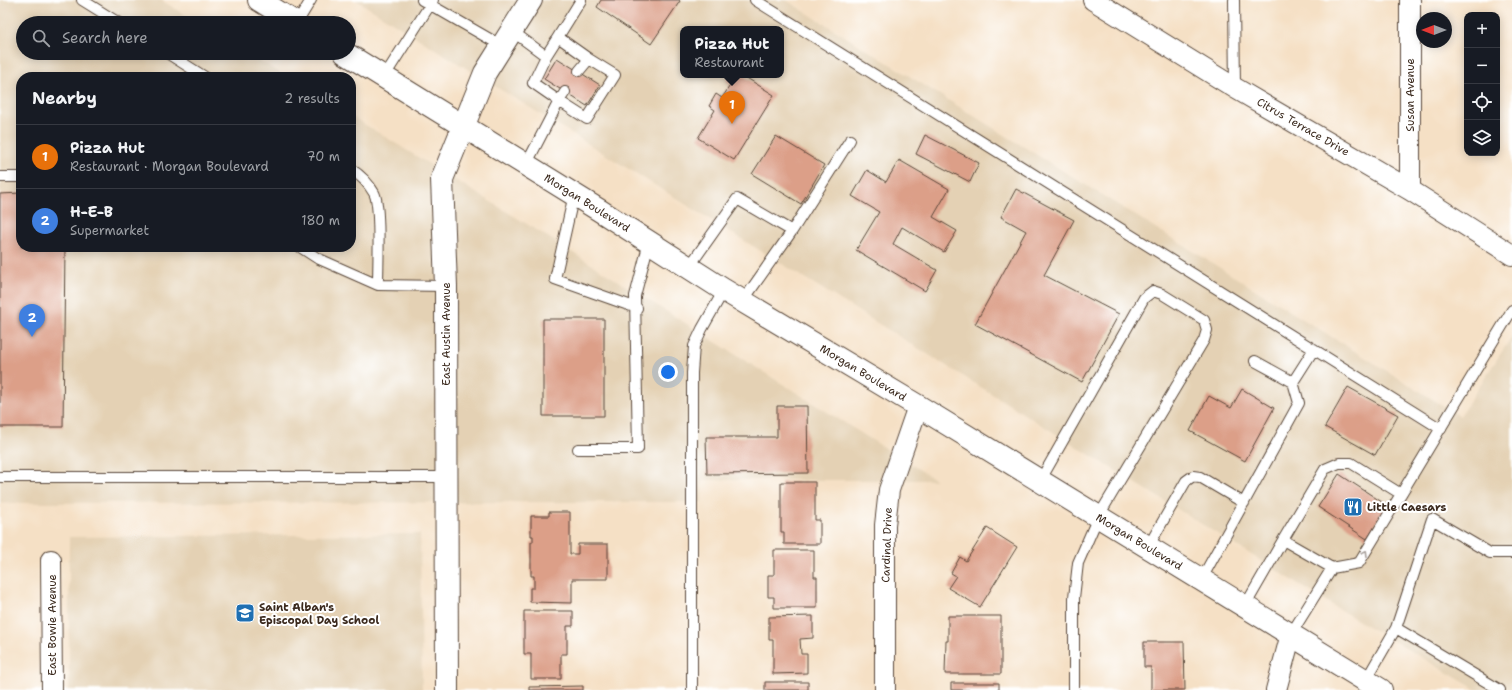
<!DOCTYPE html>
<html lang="en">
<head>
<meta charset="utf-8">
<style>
  :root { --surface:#171b24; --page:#20242c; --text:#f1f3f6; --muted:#9ea1a6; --line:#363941; --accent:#db2777 }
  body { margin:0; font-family:"Shantell Sans",sans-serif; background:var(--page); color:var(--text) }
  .controls { position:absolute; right:12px; top:12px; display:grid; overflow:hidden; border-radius:8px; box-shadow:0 2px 10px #0003 }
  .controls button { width:36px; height:36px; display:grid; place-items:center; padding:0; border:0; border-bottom:1px solid var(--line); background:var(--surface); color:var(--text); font:20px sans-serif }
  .compass { position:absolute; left:1416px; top:12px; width:36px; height:36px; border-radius:50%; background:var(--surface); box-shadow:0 2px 10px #0003; rotate:270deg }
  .you { position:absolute; left:668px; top:372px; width:14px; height:14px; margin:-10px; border:3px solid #fff; border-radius:50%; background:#1a73e8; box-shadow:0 0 0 6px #1a73e833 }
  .badge { display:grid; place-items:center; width:26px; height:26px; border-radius:50%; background:var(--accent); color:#fff; font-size:13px; font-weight:700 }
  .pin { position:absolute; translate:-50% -33px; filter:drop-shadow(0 1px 2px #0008) }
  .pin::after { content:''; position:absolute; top:21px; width:14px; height:12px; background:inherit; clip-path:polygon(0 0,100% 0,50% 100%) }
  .popup { position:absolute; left:680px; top:26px; width:104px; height:52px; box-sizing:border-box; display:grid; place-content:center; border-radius:8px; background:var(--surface); filter:drop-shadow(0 1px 3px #0005); font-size:13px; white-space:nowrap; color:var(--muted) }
  .popup b { font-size:15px; color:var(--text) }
  .popup::after { content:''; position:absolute; left:50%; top:100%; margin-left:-8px; border:8px solid transparent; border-top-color:var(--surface) }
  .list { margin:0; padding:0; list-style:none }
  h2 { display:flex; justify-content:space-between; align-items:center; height:52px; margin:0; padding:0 16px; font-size:17px }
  h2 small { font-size:13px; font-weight:400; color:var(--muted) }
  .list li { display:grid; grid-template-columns:26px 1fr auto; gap:12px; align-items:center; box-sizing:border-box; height:64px; padding:0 16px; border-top:1px solid var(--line) }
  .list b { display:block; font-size:15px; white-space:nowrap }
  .list p { margin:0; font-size:13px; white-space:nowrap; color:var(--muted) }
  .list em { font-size:13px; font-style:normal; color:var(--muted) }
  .icon { flex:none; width:22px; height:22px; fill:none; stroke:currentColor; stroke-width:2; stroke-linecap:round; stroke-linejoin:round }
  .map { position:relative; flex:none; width:1512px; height:690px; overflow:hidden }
  .search { position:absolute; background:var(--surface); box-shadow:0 2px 10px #0003; left:16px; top:16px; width:340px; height:44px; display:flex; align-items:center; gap:10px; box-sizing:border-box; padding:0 14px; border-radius:22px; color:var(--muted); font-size:15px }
  .panel { position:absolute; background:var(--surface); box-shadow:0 2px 10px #0003; left:16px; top:72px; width:340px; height:180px; border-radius:16px }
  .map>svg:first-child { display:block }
</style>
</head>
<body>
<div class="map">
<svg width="1512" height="690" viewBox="0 0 1512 690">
  <rect width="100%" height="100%" fill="#fff"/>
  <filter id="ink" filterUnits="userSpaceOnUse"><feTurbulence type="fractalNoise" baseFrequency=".025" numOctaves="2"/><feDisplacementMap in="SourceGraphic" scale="8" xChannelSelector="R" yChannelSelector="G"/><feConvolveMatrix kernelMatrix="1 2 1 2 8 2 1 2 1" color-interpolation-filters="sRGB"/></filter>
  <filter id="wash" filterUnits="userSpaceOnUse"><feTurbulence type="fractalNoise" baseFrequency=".012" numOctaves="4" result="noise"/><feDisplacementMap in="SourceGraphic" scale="16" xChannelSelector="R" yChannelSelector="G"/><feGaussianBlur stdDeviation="0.9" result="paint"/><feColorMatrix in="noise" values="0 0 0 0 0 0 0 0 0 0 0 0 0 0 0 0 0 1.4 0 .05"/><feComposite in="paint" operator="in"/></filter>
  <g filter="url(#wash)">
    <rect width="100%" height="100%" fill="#f5e0c5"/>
    <path fill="#e4d1b4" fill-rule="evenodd" d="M0 0H161L198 23H23V53H247L287 77H21V247H351V116L535 229 936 480H702V502L0 503Z
      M356 0H786L1460 416 1512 336V690H1477L1342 611ZM683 29H781V75H683Z
      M420 534 422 690H69V537Z"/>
    <g id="blocks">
      <path fill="#dc9f88" d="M601 0H679L680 1 651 44 597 7Z
        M557 58 600 85 587 106 544 79Z
        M730 75H742L774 95 734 160 698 138 715 110 709 106 716 94 722 98 731 84 726 81Z
        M925 135 979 163 970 182 916 154Z
        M776 136 824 165 801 204 752 174Z
        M899 160 949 189 933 217 957 231 944 252 902 227 893 244 937 270 925 291 856 250 879 212 852 196 867 170 886 182Z
        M1016 189 1074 220 1044 275 1119 314 1082 382 975 324 1026 231 1001 217Z
        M21 193V247H65L63 427H0V194Z
        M543 319H604V416H543Z
        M1348 387 1398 415 1375 455 1325 427Z
        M1242 389 1274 408 1245 461 1190 431 1209 396 1231 408Z
        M777 406H807L808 473 707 474 706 437H777Z
        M1339 474 1388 506 1367 539 1318 507Z
        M781 482H815V520H820V544H784V532H781Z
        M549 512H570V554H578V544H608V579H572V603L530 602V588H534V576H531V542H533V536H531V516H549Z
        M987 528 1017 547 980 607 948 588 956 576 951 573 960 557 966 561Z
        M774 550H814V577H817V608H774V597H768V575H774Z
        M524 611H573V626H567V654H561V679H531V654H524Z
        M813 616V638L800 639 801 654H807V673L773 674V640H769V617Z
        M948 616H1001V674H945L946 641H948Z
        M1144 642H1184L1185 690H1151V667H1144Z
        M765 682H808V690H765Z
        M951 683H999V690H951Z
        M583 686V690H529V687Z"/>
    </g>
  </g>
  <g filter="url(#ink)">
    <use href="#blocks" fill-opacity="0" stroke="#574537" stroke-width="1"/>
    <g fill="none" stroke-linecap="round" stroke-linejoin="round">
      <defs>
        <path id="service" d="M82 0 119 23
          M422 0 502 46
          M755 0 1441 429
          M1234 0 1235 88
          M297 23 311 0
          M512 31 546 56
          M558 37 581 0
          M167 53 205 77
          M579 71 589 59
          M384 77 433 0
          M526 165 559 101 533 83 546 56 558 37 589 59 615 75 587 119 559 101 565 92
          M351 169C360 175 369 184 374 193 381 205 378 268 378 285
          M0 177H21
          M574 194 555 279 637 308
          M792 231 850 140
          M300 247 317 258 378 285 446 286
          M689 267 737 199 792 231 743 301
          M1293 382 1314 349
          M578 449H638L635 296 649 242
          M0 477H447
          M1040 481 1144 298 1153 291 1162 294 1204 320 1207 330 1204 340 1098 517 1078 563 1074 598V690
          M1401 494 1359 563 1332 568 1283 540 1325 469 1339 463H1351L1401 494 1512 310
          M1148 547 1186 481 1193 476 1200 477 1244 503
          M1201 580 1299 403 1293 382 1255 361
          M1245 606 1283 540
          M1291 634 1332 568
          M1366 680 1396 628
          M692 690V373L694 346 702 329 724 290
          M1500 690 1396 628 1432 519 1490 553H1512"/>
        <path id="minor" d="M1093 0 1235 88 1410 190 1512 255
          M1410 0V190
          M51 560 52 690
          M885 690V525L889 490 918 406
          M1276 690 1291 634"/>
        <path id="tertiary" d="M447 690 446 286 442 179 485 73 531 0"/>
        <path id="secondary" d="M259 0 296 23
          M345 53 599 210 724 290 918 406 1381 690"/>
      </defs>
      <use href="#service" stroke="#574537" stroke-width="12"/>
      <use href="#minor" stroke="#574537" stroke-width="22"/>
      <use href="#tertiary" stroke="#574537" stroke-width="24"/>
      <use href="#secondary" stroke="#574537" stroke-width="24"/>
      <use href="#service" stroke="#fff" stroke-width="10"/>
      <use href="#minor" stroke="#fff" stroke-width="20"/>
      <use href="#tertiary" stroke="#fff" stroke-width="22"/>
      <use href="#secondary" stroke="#fff" stroke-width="22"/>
    </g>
    <defs><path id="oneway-chevron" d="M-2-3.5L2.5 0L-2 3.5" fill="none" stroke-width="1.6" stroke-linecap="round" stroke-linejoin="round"/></defs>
    <use stroke="#a79f9a" href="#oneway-chevron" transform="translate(1365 553) rotate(-59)"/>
  </g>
  <defs>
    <symbol id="restaurant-square" viewBox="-11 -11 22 22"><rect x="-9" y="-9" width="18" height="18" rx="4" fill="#1f6fb2" stroke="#fff"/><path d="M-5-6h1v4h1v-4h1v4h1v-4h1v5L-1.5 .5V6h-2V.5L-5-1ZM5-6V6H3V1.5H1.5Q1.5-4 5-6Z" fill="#fff"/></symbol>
    <symbol id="school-square" viewBox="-11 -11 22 22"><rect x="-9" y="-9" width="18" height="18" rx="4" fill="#1f6fb2" stroke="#fff"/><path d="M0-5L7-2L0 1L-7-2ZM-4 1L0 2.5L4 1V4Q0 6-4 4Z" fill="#fff"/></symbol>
  </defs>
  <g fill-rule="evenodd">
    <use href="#restaurant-square" x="1342" y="496" width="22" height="22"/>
    <use href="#school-square" x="234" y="602" width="22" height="22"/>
  </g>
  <g text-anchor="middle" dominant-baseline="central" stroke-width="4" stroke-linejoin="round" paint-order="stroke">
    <g font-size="11" fill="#3b2a1e" stroke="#fff">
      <text transform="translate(1410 95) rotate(-90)">Susan Avenue</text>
      <text transform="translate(1303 127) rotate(30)">Citrus Terrace Drive</text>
      <text transform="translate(587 203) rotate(32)">Morgan Boulevard</text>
      <text transform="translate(446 334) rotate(-90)">East Austin Avenue</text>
      <text transform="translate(863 373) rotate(31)">Morgan Boulevard</text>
      <text transform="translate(1139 542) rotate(31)">Morgan Boulevard</text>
      <text transform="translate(887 545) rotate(-88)">Cardinal Drive</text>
      <text transform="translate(52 625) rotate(-90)">East Bowie Avenue</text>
    </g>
    <g font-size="11" font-weight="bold" fill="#3b2a1e" stroke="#fff" text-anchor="start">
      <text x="1367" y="507">Little Caesars</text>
      <text x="259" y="607">Saint Alban's<tspan x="259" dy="13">Episcopal Day School</tspan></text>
    </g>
  </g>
</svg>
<div class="controls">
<button>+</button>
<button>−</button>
<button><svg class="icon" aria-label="locate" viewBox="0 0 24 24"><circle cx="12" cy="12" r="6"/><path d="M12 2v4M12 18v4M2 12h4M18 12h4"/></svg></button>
<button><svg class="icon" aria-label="layers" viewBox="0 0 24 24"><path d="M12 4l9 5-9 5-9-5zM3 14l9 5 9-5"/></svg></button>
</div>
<svg class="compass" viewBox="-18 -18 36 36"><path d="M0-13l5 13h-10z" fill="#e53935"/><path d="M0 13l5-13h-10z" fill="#9ea1a6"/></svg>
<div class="you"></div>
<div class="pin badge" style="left:732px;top:124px;background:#e8710a">1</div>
<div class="popup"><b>Pizza Hut</b>Restaurant</div>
<div class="pin badge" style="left:32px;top:337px;background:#3f7fe0">2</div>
<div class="search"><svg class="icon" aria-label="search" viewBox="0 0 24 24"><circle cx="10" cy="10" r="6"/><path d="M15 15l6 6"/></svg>Search here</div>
<section class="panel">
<h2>Nearby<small>2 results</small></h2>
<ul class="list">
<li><span class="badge" style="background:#e8710a">1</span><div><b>Pizza Hut</b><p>Restaurant · Morgan Boulevard</p></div><em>70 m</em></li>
<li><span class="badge" style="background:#3f7fe0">2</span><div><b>H-E-B</b><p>Supermarket</p></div><em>180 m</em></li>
</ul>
</section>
</div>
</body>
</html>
